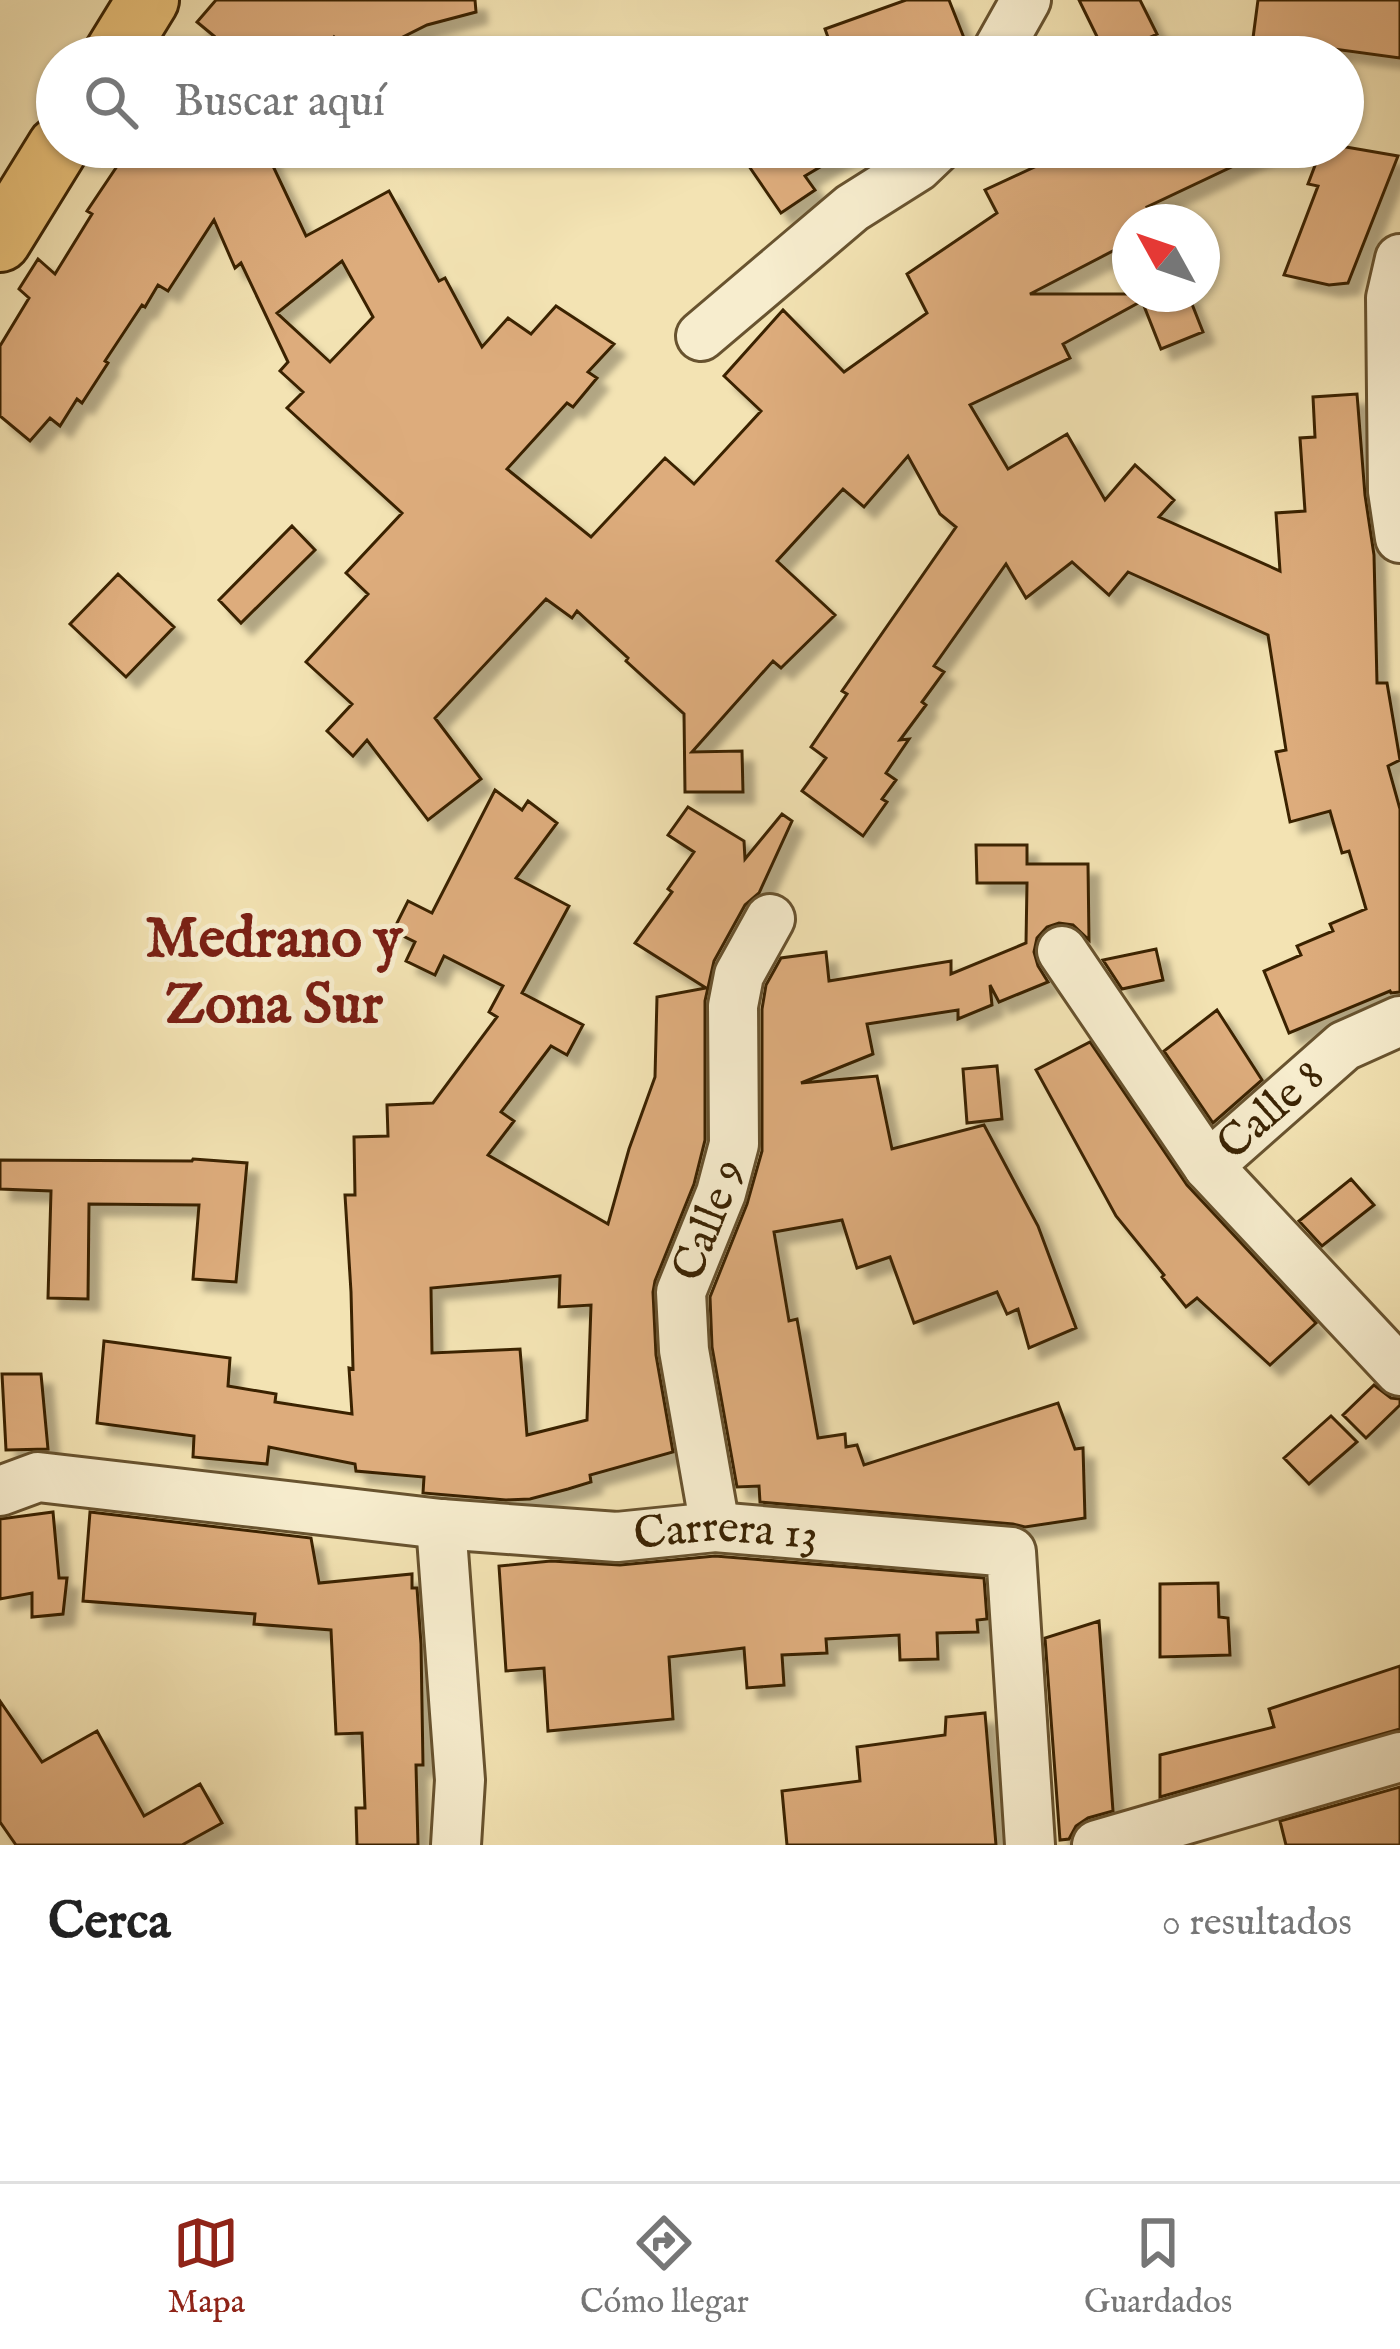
<!DOCTYPE html>
<html lang="es">
<head>
<meta charset="utf-8">
<style>
  :root { --surface:#fff; --page:#f2f2f2; --text:#222; --muted:#767676; --line:#e0e0e0; --accent:#8f2418 }
  body { margin:0; font-family:"IM FELL English",serif; background:var(--page); color:var(--text) }
  .compass { position:absolute; left:1112px; top:204px; width:108px; height:108px; border-radius:50%; background:var(--surface); box-shadow:0 3px 9px #0004; rotate:310deg }
  .list { margin:0; padding:0; list-style:none }
  h2 { display:flex; justify-content:space-between; align-items:center; height:156px; margin:0; padding:0 48px; font-size:51px }
  h2 small { font-size:39px; font-weight:400; color:var(--muted) }
  .icon { flex:none; width:66px; height:66px; fill:none; stroke:currentColor; stroke-width:2; stroke-linecap:round; stroke-linejoin:round }
  .map { position:relative; flex:none; width:1400px; height:1845px; overflow:hidden }
  .search { position:absolute; background:var(--surface); box-shadow:0 3px 9px #0004; left:36px; right:36px; top:36px; height:132px; display:flex; align-items:center; gap:30px; box-sizing:border-box; padding:0 42px; border-radius:66px; color:var(--muted); font-size:45px }
  .sheet { height:336px; background:var(--surface) }
  nav { display:flex; justify-content:space-around; align-items:center; box-sizing:border-box; height:168px; border-top:3px solid var(--line); background:var(--surface); font-size:33px; color:var(--muted) }
  nav a { display:grid; justify-items:center; gap:6px }
  nav .on { color:var(--accent) }
  .map>svg:first-child { display:block }
</style>
</head>
<body>
<div class="map">
<svg width="1400" height="1845" viewBox="0 0 1400 1845">
  <defs>
    <filter id="shadow"><feDropShadow dx="11" dy="11" stdDeviation="3" flood-color="#0004"/></filter>
  </defs>
  <rect width="100%" height="100%" fill="#f3e3b3"/>
  <filter id="stains"><feTurbulence type="fractalNoise" baseFrequency=".00167" numOctaves="4"/><feColorMatrix values="0 0 0 0 .2 0 0 0 0 .09 0 0 0 0 .02 0 0 0 .5 -.17"/></filter>
  <radialGradient id="worn" r=".72"><stop offset=".6" stop-color="#630" stop-opacity="0"/><stop offset="1" stop-color="#630" stop-opacity=".3"/></radialGradient>
  <path fill="#ddac7c" stroke="#3a2303" stroke-width="3" fill-rule="evenodd" filter="url(#shadow)" d="M216 0H475L476 12 427 25 363 57H357L334 37 318 57H197L214 36 197 22Z
    M906 0H949L968 48 966 57H835L825 29Z
    M1079 0H1140L1157 34 1107 57Z
    M1258 0H1400V58L1253 38Z
    M130 147H264L306 236 389 191 439 281 445 278 482 347 508 318 531 334 556 306 614 344 588 372 597 378 573 407 567 403 507 469 591 537 665 458 694 484 761 411 724 376 783 310 844 372 927 313 907 274 997 213 985 190 1043 163 1040 156 1057 147H1274L1147 207 1154 222H1130V242L1030 294H1188L1203 332 1161 349 1142 301 1063 344 1070 358 970 405 1008 469 1067 434 1105 500 1135 465 1174 500 1159 517 1280 571 1276 513 1305 511 1300 438 1315 437 1313 397 1357 394 1365 495 1374 555 1377 683H1387L1400 760 1388 766 1400 809V992L1391 993 1390 991 1289 1033 1264 971 1301 955 1297 946 1333 931 1330 924 1366 909 1349 851 1342 853 1330 811 1290 822 1276 752 1286 750 1268 635 1128 572 1109 595 1072 562 1026 598 1006 564 934 666 944 672 922 702 926 705 900 740 909 739 886 773 896 780 882 799 887 802 863 836 802 791 826 758 811 747 847 694 842 691 956 527 940 514 908 456 864 507 843 489 777 561 835 615 781 668 773 661 692 752 742 751 743 792H685L684 714 626 661 628 658 577 611 572 618 546 599 435 718 481 779 428 820 367 740 353 756 327 731 352 704 306 662 368 594 346 573 402 513 287 408 303 392 280 371 288 362 241 263 235 268 214 220 168 291 158 285 145 307 142 305 105 361 108 363 82 403 77 399 60 426 50 418 30 441 0 416V346L29 298 19 289 38 259 55 274 92 214 87 211ZM342 261 373 317 330 362 277 313Z
    M762 147H854L805 176 815 190 781 213 744 159Z
    M1322 147H1346L1398 156 1348 283 1329 285 1284 275 1318 186 1308 184Z
    M292 526 315 550 241 623 219 600Z
    M118 574 174 627 126 677 70 624Z
    M495 790 522 810 528 801 557 823 516 878 569 906 522 993 583 1025 567 1055 551 1046 501 1112 514 1121 488 1155 608 1224 629 1149 655 1077 657 997 706 988 635 943 672 892 668 889 694 852 668 835 688 807 744 841 745 859 782 814 792 821 759 893 745 905 714 961 705 1001V1140L694 1184 655 1281 653 1292 656 1355 673 1452 590 1475 591 1482 568 1489 530 1499 506 1500 423 1493 424 1477 356 1471 355 1464 269 1447 267 1464 193 1457 194 1436 97 1423 104 1341 230 1358 228 1386 276 1394 275 1402 352 1414 349 1368 353 1369 351 1292 345 1195H355L354 1137 388 1136 387 1105 433 1103 497 1017 489 1012 503 986 444 956 435 975 406 961 415 942 393 931 408 901 432 913ZM560 1276 559 1307 591 1305 587 1420 527 1435 520 1349 432 1353 431 1288Z
    M976 845H1027V864H1088L1089 940 1073 925 1059 923 1047 927 1037 938 1034 952 1038 966 1048 982 999 1002 990 985 992 1005 958 1019V1010L867 1024 873 1054 801 1083 877 1076 892 1149 984 1125 1038 1226 1076 1328 1029 1348 1018 1309 1007 1314 997 1292 914 1323 890 1257 857 1268 842 1220 774 1232 789 1321 797 1319 818 1438 845 1434 846 1447 857 1445 864 1465 1058 1403 1075 1449 1083 1448 1085 1518 1025 1527 1013 1524 760 1502 759 1486 737 1487 712 1347 710 1297 747 1204 762 1151V1009L766 985 781 958 826 952 829 981 951 961V974L1026 943 1027 883H977Z
    M1156 949 1163 980 1122 989 1103 960Z
    M1217 1010 1262 1080 1213 1123 1164 1051Z
    M1090 1042 1187 1185 1316 1323 1270 1365 1197 1298 1186 1307 1162 1277 1164 1275 1116 1216 1036 1070Z
    M997 1066 1002 1119 967 1123 963 1069Z
    M193 1159 247 1163 236 1282 193 1279 199 1205 89 1204 88 1299 48 1298 51 1191 0 1189V1160L192 1161Z
    M1351 1179 1374 1205 1322 1246 1299 1221Z
    M2 1374H41L48 1449 6 1450Z
    M1374 1385 1391 1398 1400 1399V1405L1366 1438 1343 1415Z
    M1331 1416 1357 1442 1309 1484 1284 1458Z
    M53 1512 59 1578H67L63 1614 32 1617V1593L0 1599V1519Z
    M90 1512 311 1538 319 1583 412 1574V1588H417L421 1644 423 1765H416L418 1845H357L356 1808H365L362 1733 336 1734 331 1630 254 1624 255 1614 83 1601Z
    M715 1556 984 1578 987 1619 977 1620 978 1632 937 1633 938 1659 900 1660 899 1635 826 1639 827 1653 782 1655 784 1685 747 1688 744 1648 669 1657 673 1719 548 1731 544 1668 506 1671 499 1566 551 1561 620 1565Z
    M1218 1583 1219 1617 1228 1618 1230 1655 1160 1657V1584Z
    M1099 1621 1113 1811 1088 1818 1076 1826 1069 1839 1060 1840 1045 1638Z
    M1400 1666V1729L1160 1797V1755L1274 1727 1269 1709Z
    M0 1701 42 1762 97 1731 144 1816 200 1784 222 1823 182 1845H16L0 1822Z
    M985 1713 996 1845H787L782 1791 860 1781 857 1747 945 1735 946 1717Z
    M1400 1787V1845H1286L1280 1821Z"/>
  <g fill="none" stroke-linecap="round" stroke-linejoin="round">
    <defs>
      <g id="minor">
        <path d="M994 57 1026 0"/>
        <path d="M1400 259 1391 298 1393 491 1400 538"/>
        <path d="M701 336 852 208 917 167 938 147"/>
        <path d="M1062 951 1208 1166 1400 1371"/>
        <path id="s1" d="M1208 1166 1344 1046 1400 1021"/>
        <path id="s2" d="M0 1491 38 1477 441 1524 617 1537 715 1527 1011 1552 1030 1845"/>
        <path d="M441 1524 460 1780 456 1845"/>
        <path id="s3" d="M715 1527 684 1350 681 1292 721 1193 734 1144 733 1006 739 975 770 919"/>
        <path d="M1097 1845 1400 1757"/>
      </g>
      <path id="major" d="M113 57 148 0
        M0 241 58 147"/>
    </defs>
    <use href="#minor" stroke="#68532f" stroke-width="54"/>
    <use href="#major" stroke="#3a2303" stroke-width="66"/>
    <use href="#minor" stroke="#f7edce" stroke-width="48"/>
    <use href="#major" stroke="#eac27a" stroke-width="60"/>
  </g>
  <g text-anchor="middle" dominant-baseline="central" stroke-width="10" stroke-linejoin="round" paint-order="stroke">
    <g font-size="45" fill="#3a2303" stroke="#f7edce">
      <text stroke="none"><textPath href="#s1" startOffset="84">Calle 8</textPath></text>
      <text stroke="none"><textPath href="#s3" startOffset="315">Calle 9</textPath></text>
      <text stroke="none"><textPath href="#s2" startOffset="732">Carrera 13</textPath></text>
    </g>
    <g font-size="57" font-weight="bold" fill="#7a1f14" stroke="#f7edce">
      <text x="274" y="940">Medrano y<tspan x="274" dy="66">Zona Sur</tspan></text>
    </g>
  </g>
  <rect width="100%" height="100%" filter="url(#stains)"/>
  <rect width="100%" height="100%" fill="url(#worn)"/>
</svg>
<svg class="compass" viewBox="-18 -18 36 36"><path d="M0-13l5 13h-10z" fill="#e53935"/><path d="M0 13l5-13h-10z" fill="#767676"/></svg>
<div class="search"><svg class="icon" aria-label="search" viewBox="0 0 24 24"><circle cx="10" cy="10" r="6"/><path d="M15 15l6 6"/></svg>Buscar aquí</div>
</div>
<section class="sheet">
<h2>Cerca<small>0 resultados</small></h2>
<ul class="list">
</ul>
</section>
<nav>
<a class="on"><svg class="icon" aria-label="map" viewBox="0 0 24 24"><path d="M3 6l6-2 6 2 6-2v14l-6 2-6-2-6 2zM9 4v14M15 6v14"/></svg>Mapa</a>
<a><svg class="icon" aria-label="directions" viewBox="0 0 24 24"><path d="M12 3l9 9-9 9-9-9zM9 14v-3h6M13 9l2 2-2 2"/></svg>Cómo llegar</a>
<a><svg class="icon" aria-label="saved" viewBox="0 0 24 24"><path d="M7 4h10v16l-5-4-5 4z"/></svg>Guardados</a>
</nav>
</body>
</html>
